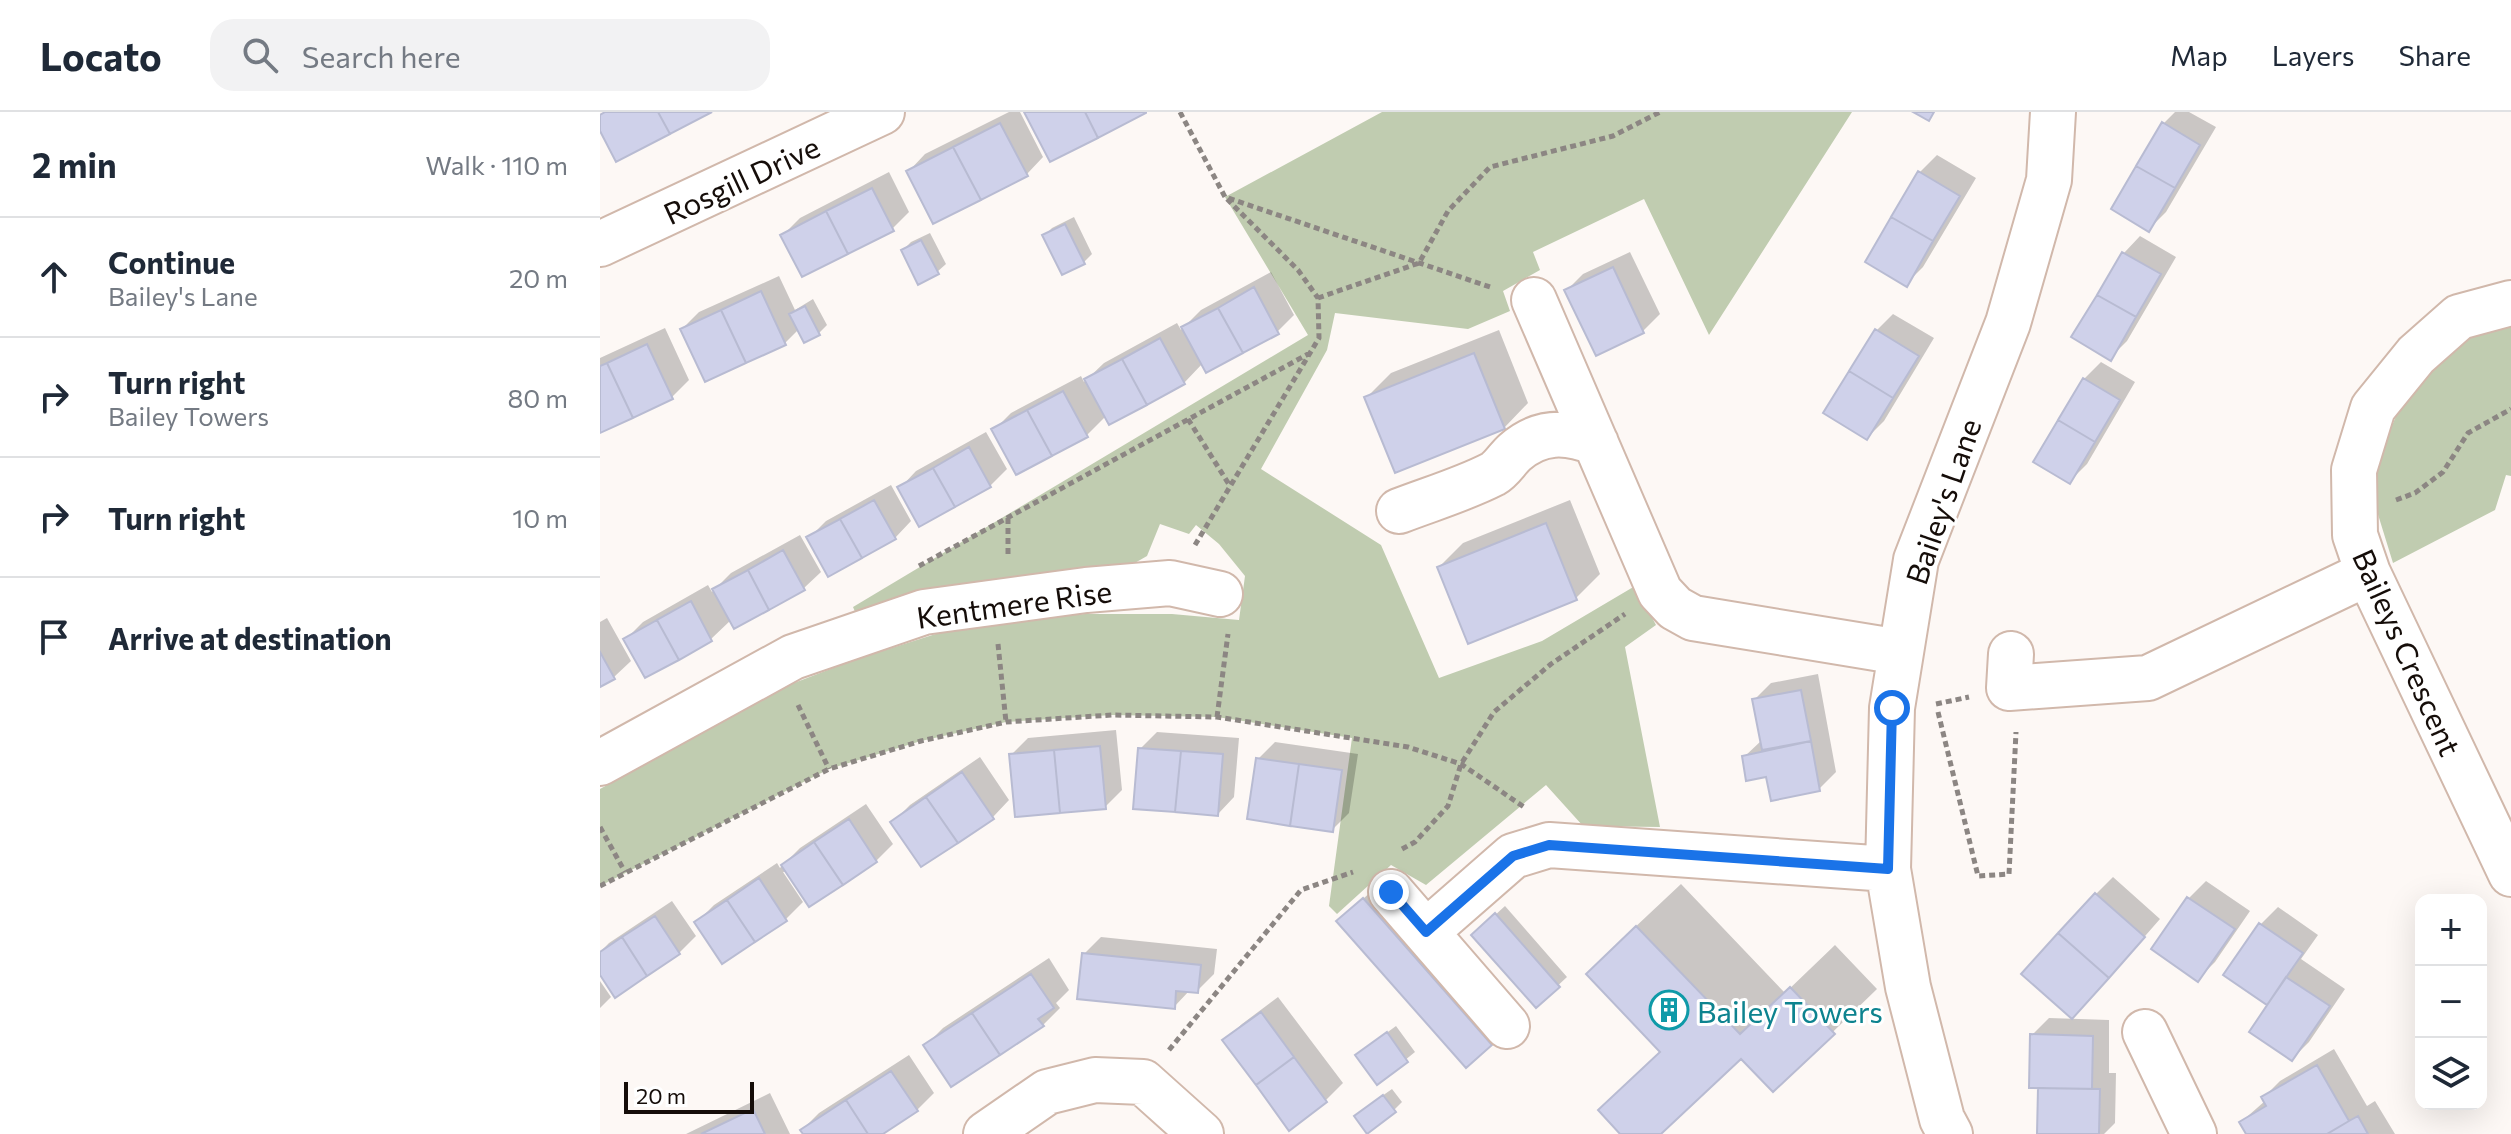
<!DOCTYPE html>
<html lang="en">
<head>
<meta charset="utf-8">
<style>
  :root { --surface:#fff; --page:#f2f2f3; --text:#1f2937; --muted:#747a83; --line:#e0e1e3 }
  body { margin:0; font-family:Commissioner,sans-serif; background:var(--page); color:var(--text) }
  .controls { position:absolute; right:24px; bottom:24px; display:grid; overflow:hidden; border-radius:16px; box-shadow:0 8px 32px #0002 }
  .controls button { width:72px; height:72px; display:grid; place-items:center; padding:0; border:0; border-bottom:2px solid var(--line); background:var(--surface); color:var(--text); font:40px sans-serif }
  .scale { position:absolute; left:24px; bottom:20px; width:130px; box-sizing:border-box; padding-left:8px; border:4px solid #150d09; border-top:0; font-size:22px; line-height:28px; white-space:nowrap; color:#150d09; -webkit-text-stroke:6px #fff; paint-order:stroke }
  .stop { position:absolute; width:24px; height:24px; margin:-18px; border:6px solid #1a73e8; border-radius:50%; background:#fff }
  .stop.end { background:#1a73e8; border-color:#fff; box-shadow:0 2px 8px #0008 }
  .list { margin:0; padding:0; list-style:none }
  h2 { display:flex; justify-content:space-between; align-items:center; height:104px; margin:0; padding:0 32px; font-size:34px }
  h2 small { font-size:26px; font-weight:400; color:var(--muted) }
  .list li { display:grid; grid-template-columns:52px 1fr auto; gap:24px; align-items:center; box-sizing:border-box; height:120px; padding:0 32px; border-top:2px solid var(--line) }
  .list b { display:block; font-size:30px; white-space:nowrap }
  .list p { margin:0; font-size:26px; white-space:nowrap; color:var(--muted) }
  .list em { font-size:26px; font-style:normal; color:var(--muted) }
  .icon { flex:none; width:44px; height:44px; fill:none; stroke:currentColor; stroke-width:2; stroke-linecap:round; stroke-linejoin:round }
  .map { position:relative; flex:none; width:1911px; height:1022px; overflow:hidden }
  header { display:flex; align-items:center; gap:48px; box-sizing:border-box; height:112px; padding:0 40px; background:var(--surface); border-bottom:2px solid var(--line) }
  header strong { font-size:38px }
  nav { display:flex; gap:44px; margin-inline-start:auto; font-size:28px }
  .search { width:560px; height:72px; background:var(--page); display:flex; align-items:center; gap:20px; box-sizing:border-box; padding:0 28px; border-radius:24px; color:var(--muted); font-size:30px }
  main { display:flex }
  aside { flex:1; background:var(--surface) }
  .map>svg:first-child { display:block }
</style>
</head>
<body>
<header>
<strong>Locato</strong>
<div class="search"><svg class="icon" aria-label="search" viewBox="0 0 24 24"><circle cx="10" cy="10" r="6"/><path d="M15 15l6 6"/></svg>Search here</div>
<nav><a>Map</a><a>Layers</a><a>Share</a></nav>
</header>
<main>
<aside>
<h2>2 min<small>Walk · 110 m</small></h2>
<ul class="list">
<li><svg class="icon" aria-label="ahead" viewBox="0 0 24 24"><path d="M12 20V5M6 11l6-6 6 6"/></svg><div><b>Continue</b><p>Bailey's Lane</p></div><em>20 m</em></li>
<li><svg class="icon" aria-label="right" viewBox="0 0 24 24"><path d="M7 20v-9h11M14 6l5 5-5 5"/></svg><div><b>Turn right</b><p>Bailey Towers</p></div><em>80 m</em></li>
<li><svg class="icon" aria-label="right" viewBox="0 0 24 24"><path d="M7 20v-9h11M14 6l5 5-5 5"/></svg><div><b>Turn right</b></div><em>10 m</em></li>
<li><svg class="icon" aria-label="arrive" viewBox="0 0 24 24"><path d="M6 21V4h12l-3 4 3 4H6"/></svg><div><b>Arrive at destination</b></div></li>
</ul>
</aside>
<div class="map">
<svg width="1911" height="1022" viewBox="0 0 1911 1022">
  <rect width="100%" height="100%" fill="#fdf8f5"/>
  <path fill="#c0ccb0" d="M782 0H1252L1109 223 1044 87 933 140 940 158 903 179 910 199 868 217 735 201 727 238 661 357 781 433 839 566 942 529 1035 474 1056 513 1025 535 1060 715 983 714 946 673 826 773 791 753 737 802 729 794 752 626 617 605 512 603 406 610 321 629 229 657 0 774V677L181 576 254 548 342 520 423 506 485 502H572L639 508 645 464 619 432 596 413 589 422 560 412 547 444 519 460 476 459 408 466 336 479 256 502 253 495 708 223 625 85Z
    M1911 214V364L1906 363 1895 398 1793 451 1776 396 1777 348 1797 302 1827 257 1871 223Z"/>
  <path fill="#0003" d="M409 0H420L443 45 427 62 309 59 325 42Z
    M1575 0H1589L1616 15 1566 100 1549 117 1563 12Z
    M1337 43 1376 66 1323 155 1306 172 1320 60Z
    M289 60 309 100 292 117 183 123 200 106Z
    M474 105 492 142 484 150 444 124 452 116Z
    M330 121 346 152 337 160 303 138 311 130Z
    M1540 124 1576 145 1527 229 1510 246 1524 141Z
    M1030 140 1060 202 1043 219 997 242 966 179 983 162Z
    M671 160 694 203 677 220 603 251 584 271 506 304 487 323 417 360 394 318 411 301 481 264 484 270 504 251 577 211 581 218 601 198Z
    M179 164 195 198 213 187 227 213 218 222 199 217 185 231 82 217 99 200Z
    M1293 202 1334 226 1284 309 1267 326 1276 219Z
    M65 216 89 268 72 285 0 319V246Z
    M899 218 928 291 904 316 767 285 791 261Z
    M1501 250 1535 270 1487 352 1470 369 1484 267Z
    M386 320 407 357 390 374 300 376 316 359Z
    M291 373 311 409 295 426H209L226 409Z
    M970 388 1000 462 976 486 839 455 863 431Z
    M200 423 221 460 204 476 131 508 111 527 46 563 26 527 43 510 108 473 112 480 131 461Z
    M7 506 31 549 14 565 0 573V510Z
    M1218 562 1236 660 1219 677 1168 662 1144 645 1162 628 1154 588 1171 571Z
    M516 618 522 678 505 695 411 643 428 626Z
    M557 620 639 626 634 685 618 702 540 637Z
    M675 630 758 642 749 701 732 718 658 647Z
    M380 645 409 688 393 705 293 710 310 693Z
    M266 692 293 732 276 749 183 760 203 790 186 807 123 849 97 810 114 793 177 751 180 756 200 736Z
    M1513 765 1560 807 1489 888 1496 782Z
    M1606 769 1650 799 1615 850 1598 867 1554 837 1589 786Z
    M1081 772 1185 881 1235 833 1277 877 1173 978 1141 944 1059 1022H1023L1044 955 1061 939 1032 818Z
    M772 779 899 924 866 954 747 801Z
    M72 789 96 824 79 841 0 859V840L9 831Z
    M905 794 967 865 936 894 882 815Z
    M1678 795 1718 823 1701 847 1745 877 1709 930 1692 947 1669 892 1626 863 1661 812Z
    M501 825 617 837 614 862 597 879 590 878 574 895 484 842Z
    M449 846 469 878 456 891 460 896 443 913 326 933 343 916Z
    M0 869 11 885 0 896Z
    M678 885 743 971 726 988 689 1016 625 928 642 912Z
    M1449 906 1509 908V961H1516L1515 1011 1504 1022H1439L1440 974 1432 923Z
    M796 914 815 940 778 970 766 936Z
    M1734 937 1767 994 1775 989 1795 1022H1648L1641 1010 1665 989 1663 986 1680 969Z
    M309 943 334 981 317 998 279 1022H205L202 1018 219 1001Z
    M792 977 802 990 794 998 765 996Z
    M170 981 190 1022H86Z"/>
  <path fill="#cfd1ea" stroke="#b8bbd2" stroke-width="2" d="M5 0H58L70 22 16 50 0 19V3Z
    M58 0H112L70 22Z
    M424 0H485L498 26 450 50Z
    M485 0H546V1L498 26Z
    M1313 0H1334L1329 9Z
    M1562 10 1600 33 1575 76 1536 54Z
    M400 11 428 64 381 88 353 35Z
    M353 35 381 88 333 112 306 59Z
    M1536 54 1575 76 1549 120 1511 97Z
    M1318 59 1360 84 1333 129 1291 105Z
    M272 76 294 119 248 142 226 99Z
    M226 99 248 142 202 165 180 123Z
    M1291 105 1333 129 1307 175 1265 150Z
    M465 112 485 152 462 163 442 123Z
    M321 128 339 162 318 173 301 138Z
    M1522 140 1561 162 1536 205 1497 183Z
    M1013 155 1044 221 996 244 964 178Z
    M654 175 679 222 643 241 618 196Z
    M161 179 186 233 146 251 121 198Z
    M1497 183 1536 205 1511 249 1471 225Z
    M205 194 220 223 204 231 189 202Z
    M618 196 643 241 606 261 581 215Z
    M121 198 146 251 105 270 80 217Z
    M1275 217 1319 244 1293 286 1249 259Z
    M560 226 585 272 547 293 522 247Z
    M47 232 73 287 33 306 7 251Z
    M874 241 905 317 795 361 764 285Z
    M522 247 547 293 509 313 484 267Z
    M7 251 33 306 0 321V254Z
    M1249 259 1293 286 1267 328 1223 301Z
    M1483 266 1520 288 1495 330 1458 308Z
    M463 279 488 325 452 344 427 298Z
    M427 298 452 344 416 363 391 317Z
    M1458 308 1495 330 1470 372 1433 350Z
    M369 335 391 375 355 395 333 356Z
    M333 356 355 395 319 415 297 375Z
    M274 388 296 427 262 446 240 407Z
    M240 407 262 446 228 465 206 425Z
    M946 411 977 488 868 532 837 455Z
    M183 438 205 478 169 498 148 458Z
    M148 458 169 498 134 517 112 477Z
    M91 489 112 529 79 548 57 508Z
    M57 508 79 548 45 566 23 527Z
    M0 540 15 567 0 575Z
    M1201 578 1211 629 1162 638 1152 587Z
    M1211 629 1220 679 1171 689 1166 665 1146 669 1142 644Z
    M500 634 506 697 460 701 454 638Z
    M538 636 581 639 575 700 533 697Z
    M454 638 460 701 415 705 409 642Z
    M581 639 623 642 618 704 575 700Z
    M656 646 699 652 690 714 647 707Z
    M699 652 742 658 733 720 690 714Z
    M362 660 394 707 358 731 326 685Z
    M326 685 358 731 321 755 290 710Z
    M249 707 277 750 243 773 214 730Z
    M214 730 243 773 209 795 181 753Z
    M159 766 187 809 155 830 127 788Z
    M1495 781 1545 825 1509 866 1458 821Z
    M1587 785 1635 817 1598 870 1551 837Z
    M763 786 892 933 866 956 736 809Z
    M127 788 155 830 122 852 94 810Z
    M895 801 960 875 936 896 871 823Z
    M55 804 80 842 47 864 22 825Z
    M1659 811 1703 841 1667 893 1623 863Z
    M1036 814 1140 922 1190 875 1235 922 1173 980 1141 947 1061 1022H1020L998 998 1060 940 986 862Z
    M1458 821 1509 866 1472 907 1421 862Z
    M22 825 47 864 15 886 0 863V840Z
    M482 841 601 853 598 881 576 879 575 897 477 887Z
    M431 862 454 896 438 907 444 914 400 943 372 901Z
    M1686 865 1730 894 1692 949 1649 920Z
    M661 900 694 945 656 973 622 928Z
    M372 901 400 943 351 975 323 933Z
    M787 920 808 950 777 973 755 943Z
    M1430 922 1493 924 1492 977 1429 976Z
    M694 945 727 990 689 1019 656 973Z
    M1717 953 1749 1009 1727 1022H1646L1639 1010 1666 994 1661 985Z
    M291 959 318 999 283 1022H268L246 988Z
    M1438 976 1500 977 1499 1022H1437Z
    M783 983 796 1000 767 1022 754 1004Z
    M246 988 268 1022H203L200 1018Z
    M153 997 165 1022H101Z
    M1758 1004 1768 1022H1727L1749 1009Z"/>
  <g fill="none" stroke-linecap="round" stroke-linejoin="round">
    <defs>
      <path id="minor" d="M0 132 282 0
        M934 188 1060 480 1075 496 1093 506 1300 540
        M1911 191 1859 205 1816 243 1773 296 1754 358 1755 423 1768 461 1911 762
        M799 399C830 387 864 377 893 362 902 357 907 347 915 340 940 318 967 319 996 331
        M1411 542 1409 576 1548 566 1768 461
        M0 651 193 545 324 500 486 478 570 471 620 482
        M791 780 907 914
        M826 820 913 744 949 733 1288 757
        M1545 920 1594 1022
        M386 1022 447 980 495 968 543 970 601 1022
        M1350 1022 1342 1007 1308 875 1288 757 1292 596 1316 448 1408 211 1449 68 1453 0"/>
    </defs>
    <use href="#minor" stroke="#d1b8ab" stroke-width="48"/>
    <path stroke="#8c8683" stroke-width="5" stroke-dasharray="6 4" stroke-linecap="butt" d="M580 0 625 85 893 176
      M718 186 819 151 848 99 890 55 1013 24 1060 0
      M588 307 630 374
      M1796 388 1815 381 1843 360 1868 321 1911 297
      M408 406V445
      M595 433 719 226 718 186 698 158 625 85
      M319 454 710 241
      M398 532 406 610
      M1336 592 1369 585
      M198 593 229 657
      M1338 600 1378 764 1409 762 1416 620
      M617 605 628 522
      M0 715 25 760
      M802 737 815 730 848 694 861 652 894 600 951 552 1025 502
      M0 774 229 657 321 629 406 610 512 603 617 605 808 635 861 652 924 695
      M569 938 701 778 753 760"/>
    <use href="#minor" stroke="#fff" stroke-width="44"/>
  </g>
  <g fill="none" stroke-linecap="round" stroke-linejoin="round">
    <path stroke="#1a73e8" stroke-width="10" d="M791 780 826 820 913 744 949 733 1288 757 1292 596"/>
  </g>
  <defs>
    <symbol id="building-ring" viewBox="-11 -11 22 22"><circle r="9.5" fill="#fff" stroke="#0f9aa8" stroke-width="1.5"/><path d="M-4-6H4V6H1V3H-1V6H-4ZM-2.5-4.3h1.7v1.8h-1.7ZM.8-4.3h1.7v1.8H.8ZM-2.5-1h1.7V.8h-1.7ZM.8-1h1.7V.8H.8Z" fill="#0f9aa8"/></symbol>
  </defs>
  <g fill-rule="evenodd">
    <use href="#building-ring" x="1047" y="876" width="44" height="44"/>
  </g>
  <g text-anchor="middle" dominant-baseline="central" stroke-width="6" stroke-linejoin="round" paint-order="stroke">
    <g font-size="30" fill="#150d09" stroke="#fff">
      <text transform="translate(141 67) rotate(-25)">Rosgill Drive</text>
      <text transform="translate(1342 389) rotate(-71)">Bailey's Lane</text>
      <text transform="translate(414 491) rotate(-8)">Kentmere Rise</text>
      <text transform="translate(1808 540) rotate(66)">Baileys Crescent</text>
    </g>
    <g font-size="30" fill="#0d838f" stroke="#fff" text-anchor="start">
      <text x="1097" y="898">Bailey Towers</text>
    </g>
  </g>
</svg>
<div class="controls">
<button>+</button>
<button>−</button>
<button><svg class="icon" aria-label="layers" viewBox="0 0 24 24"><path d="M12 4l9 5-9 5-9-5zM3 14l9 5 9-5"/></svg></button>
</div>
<div class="scale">20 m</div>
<div class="stop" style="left:1292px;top:596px"></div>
<div class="stop end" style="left:791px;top:780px"></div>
</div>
</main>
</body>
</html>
